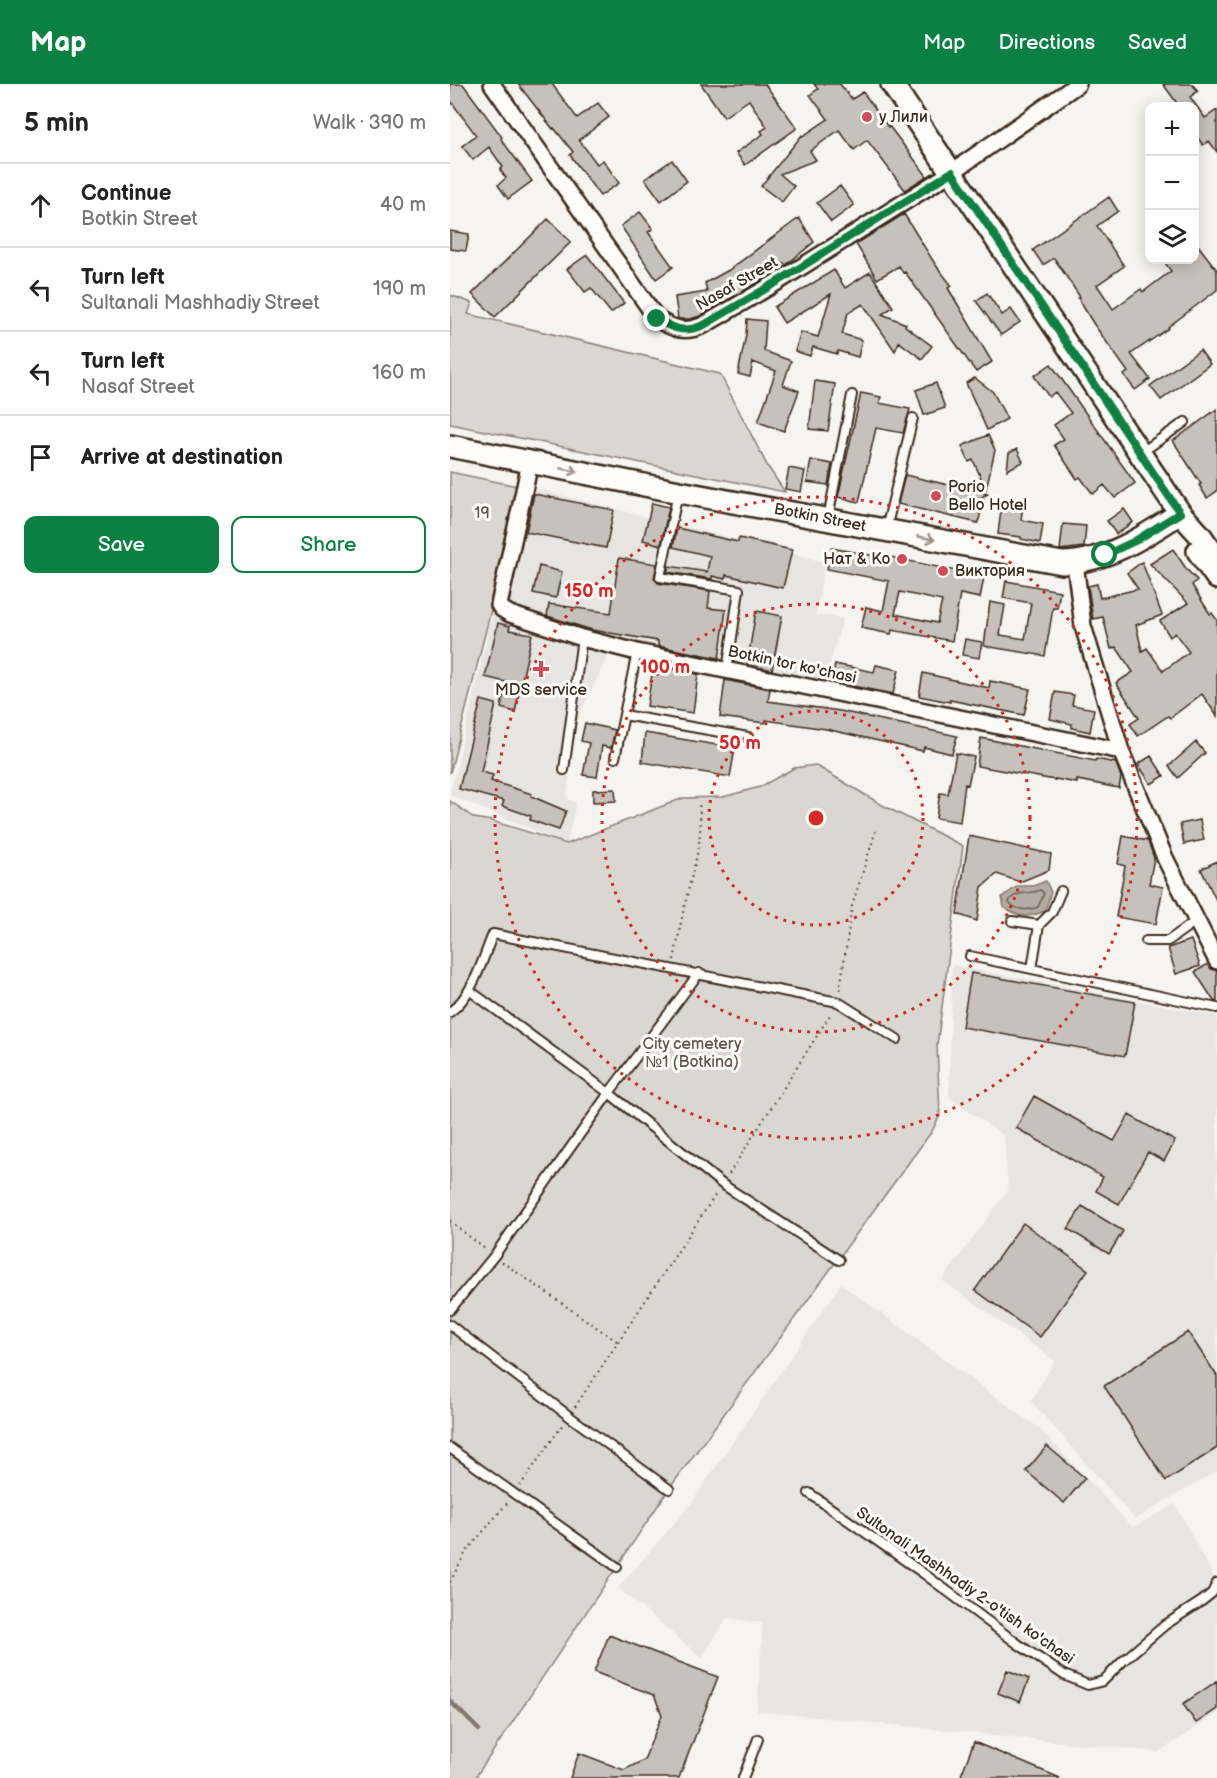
<!DOCTYPE html>
<html lang="en">
<head>
<meta charset="utf-8">
<style>
  :root { --surface:#fff; --page:#f2f2f2; --text:#222; --muted:#767676; --line:#e0e0e0; --accent:#0b8043 }
  body { margin:0; font-family:"Balsamiq Sans",sans-serif; background:var(--page); color:var(--text) }
  .controls { position:absolute; right:18px; top:18px; display:grid; overflow:hidden; border-radius:12px; box-shadow:0 3px 15px #0003 }
  .controls button { width:54px; height:54px; display:grid; place-items:center; padding:0; border:0; border-bottom:2px solid var(--line); background:var(--surface); color:var(--text); font:30px sans-serif }
  .stop { position:absolute; width:18px; height:18px; margin:-14px; border:4px solid #0b8043; border-radius:50%; background:#fff }
  .stop.end { background:#0b8043; border-color:#fff; box-shadow:0 2px 6px #0008 }
  .list { margin:0; padding:0; list-style:none }
  h2 { display:flex; justify-content:space-between; align-items:center; height:78px; margin:0; padding:0 24px; font-size:26px }
  h2 small { font-size:20px; font-weight:400; color:var(--muted) }
  .list li { display:grid; grid-template-columns:39px 1fr auto; gap:18px; align-items:center; box-sizing:border-box; height:84px; padding:0 24px; border-top:2px solid var(--line) }
  .list b { display:block; font-size:22px; white-space:nowrap }
  .list p { margin:0; font-size:20px; white-space:nowrap; color:var(--muted) }
  .list em { font-size:20px; font-style:normal; color:var(--muted) }
  .actions { display:flex; gap:12px; padding:18px 24px }
  .actions a { flex:1; padding:14px 0; border:2px solid var(--accent); border-radius:12px; text-align:center; font-size:21px; color:var(--accent) }
  .actions .main { background:var(--accent); color:#fff }
  .icon { flex:none; width:33px; height:33px; fill:none; stroke:currentColor; stroke-width:2; stroke-linecap:round; stroke-linejoin:round }
  .map { position:relative; flex:none; width:767px; height:1694px; overflow:hidden }
  header { display:flex; align-items:center; gap:36px; box-sizing:border-box; height:84px; padding:0 30px; background:var(--accent); color:#fff }
  header strong { font-size:28px }
  nav { display:flex; gap:33px; margin-inline-start:auto; font-size:21px }
  main { display:flex }
  aside { flex:1; background:var(--surface) }
  .map>svg:first-child { display:block }
</style>
</head>
<body>
<header>
<strong>Map</strong>
<nav><a>Map</a><a>Directions</a><a>Saved</a></nav>
</header>
<main>
<aside>
<h2>5 min<small>Walk · 390 m</small></h2>
<ul class="list">
<li><svg class="icon" aria-label="ahead" viewBox="0 0 24 24"><path d="M12 20V5M6 11l6-6 6 6"/></svg><div><b>Continue</b><p>Botkin Street</p></div><em>40 m</em></li>
<li><svg class="icon" aria-label="left" viewBox="0 0 24 24"><path d="M17 20v-9H6M10 6l-5 5 5 5"/></svg><div><b>Turn left</b><p>Sultаnali Mashhadiy Street</p></div><em>190 m</em></li>
<li><svg class="icon" aria-label="left" viewBox="0 0 24 24"><path d="M17 20v-9H6M10 6l-5 5 5 5"/></svg><div><b>Turn left</b><p>Nasaf Street</p></div><em>160 m</em></li>
<li><svg class="icon" aria-label="arrive" viewBox="0 0 24 24"><path d="M6 21V4h12l-3 4 3 4H6"/></svg><div><b>Arrive at destination</b></div></li>
</ul>
<div class="actions"><a class="main">Save</a><a>Share</a></div>
</aside>
<div class="map">
<svg width="767" height="1694" viewBox="0 0 767 1694">
  <rect width="100%" height="100%" fill="#f5f4ee"/>
  <filter id="ink" filterUnits="userSpaceOnUse"><feTurbulence type="fractalNoise" baseFrequency=".0167" numOctaves="2"/><feDisplacementMap in="SourceGraphic" scale="12" xChannelSelector="R" yChannelSelector="G"/><feConvolveMatrix kernelMatrix="1 2 1 2 8 2 1 2 1" color-interpolation-filters="sRGB"/></filter>
  <g filter="url(#ink)">
    <path fill="#e7e5df" d="M78 403 375 478 366 531 393 534 374 600 159 570 128 634 116 715 126 718 117 760 0 711 42 533 49 521Z
      M502 881 767 932V1387L685 1435 581 1317 605 1277 492 1196 558 1106 554 1052 499 1013Z
      M391 1200 590 1345 683 1444 725 1420 767 1499V1630L709 1668 307 1627 313 1539 277 1534 252 1574 168 1504 240 1421Z"/>
    <path fill="#dad6d0" stroke="#8a8077" stroke-width="1.5" d="M0 211 22 219 18 230 270 290 318 383 335 408 0 340Z
      M0 388 72 403 0 689Z
      M365 681 434 722 513 762 487 961 490 1031 482 1047 219 1405 25 1694H0V717L24 734 42 737 117 760 233 714 273 713 310 703 344 684Z"/>
    <path fill="#b4aca4" stroke="#84786e" stroke-width="1.5" d="M596 797 601 808 595 827C578 834 569 834 554 823L552 813 568 802H583Z"/>
    <g fill="none" stroke-linecap="round" stroke-linejoin="round">
      <path stroke="#6b5e54" stroke-width="1.5" d="M591 806 594 810 588 823C578 827 568 827 559 819L560 815C572 806 578 811 591 806Z"/>
      <path stroke="#84786e" stroke-width="4.5" d="M0 1617 29 1646"/>
    </g>
    <path fill="#c7c1bb" stroke="#3b2a1e" stroke-width="1.5" fill-rule="evenodd" d="M0 0H13L52 53 51 55 82 97 58 115 48 101 56 94 50 86 53 83 39 63 23 76 12 62 26 51 0 16Z
      M68 0H102L127 34 148 19 159 33 129 56 147 80 153 76 169 99 150 112 120 71 123 68 104 44 103 45Z
      M251 0H315L347 44 295 81 286 69 313 50 311 47 317 43 299 16 274 33Z
      M364 0H390L402 15 413 8 438 43 439 42 477 92 455 106 417 56 404 66 389 46 360 67 366 76 330 90 344 102 332 118 311 102 352 51 353 52 378 35 360 11 368 5Z
      M713 0H742L748 7 740 13 755 34 767 26V68L759 57 753 61 744 49V22H729Z
      M222 76 237 97 211 117 195 95Z
      M390 102 404 121 381 138 367 119Z
      M659 113 668 127 647 142 674 182 647 201 663 225 691 205 693 208 721 187 713 176H744V156L767 186V206L718 243 719 244 681 270 700 295 685 306 674 291 678 288 643 239 628 214 630 213 604 174 593 181 583 166Z
      M190 128 203 145 198 148 223 183 206 195 171 142Z
      M454 130 485 180 502 202 498 204 542 278 526 288 455 188 453 189 449 182 427 195 406 160Z
      M349 134 364 158 336 181 334 179 307 199 250 232 240 235H228L225 213 257 208 255 199 279 186Z
      M98 135 121 158 45 233 22 210Z
      M0 147 19 150 16 167 0 165Z
      M137 171 174 219 161 229 141 204 135 208 117 185Z
      M384 186 395 204 420 188 443 223 432 230 456 240 455 242 482 262 472 275 449 258 445 267 413 220 398 229 392 250 412 256 408 273 388 267 387 270 363 263 360 272 345 267 351 248 368 253 381 210 334 239 324 223Z
      M537 209 552 231 561 225 570 238 551 251 526 217Z
      M297 235 316 237 314 267 341 277 333 301 349 307 334 347 308 338 326 287 303 278 300 293 288 290 296 251Z
      M750 266 760 280 711 316 700 302Z
      M601 280 685 399 665 414 654 401 643 410 630 393 627 395 604 361 614 355 604 341 621 329 605 308 599 313 584 292Z
      M525 294 543 308 557 335 537 346 516 299Z
      M365 297 385 300 378 347 359 345Z
      M486 299 495 324 474 331 466 306Z
      M411 309 431 313 429 319 460 325 453 349 426 344 409 418 388 413Z
      M767 325V407L757 414 749 401 751 400 723 357Z
      M538 351 545 366 536 405 523 376 519 378 512 362Z
      M567 365 573 378 557 386 559 369Z
      M361 376 382 380 378 401 357 398Z
      M339 384 355 387 351 408 335 405Z
      M455 391 538 410 527 415 534 416 528 439 448 420Z
      M84 410 164 426 156 464 76 448Z
      M552 418 573 421 571 436 593 440 590 459 571 455V453L548 450Z
      M202 419 219 423 211 461 193 456Z
      M674 425 683 438 666 450 657 437Z
      M613 440 636 442 634 463 610 466Z
      M227 444 288 458 289 454 342 466 333 504 276 491 275 495 262 492V495L217 488 219 482 257 488 260 472 223 463Z
      M381 464 426 472 427 470 534 493 530 514 510 510 502 557 442 546 441 550 411 544 416 523 433 527 439 497 377 485ZM450 508 492 517 487 539 445 530Z
      M723 465 737 486 747 496 742 501 760 530 762 529 767 536V632L752 610 720 634 718 632 688 652 680 640 689 634 666 599 683 588 666 563 661 565 653 533 643 535 638 502 647 500 650 514 688 505 677 489 692 478 712 531 686 541 692 567 697 564 713 587 739 568 725 549 720 553 710 537 738 519 700 480Z
      M169 474 207 480 204 494 208 499 260 507 258 524 276 526 269 574 208 562V557L142 546 97 532 99 520 161 529Z
      M89 482 112 488 106 514 83 509Z
      M556 497 610 507 607 524H603L595 572 534 562 540 518 555 521 550 551 575 555 581 519 553 514Z
      M306 527 332 532 322 586 297 581Z
      M48 539 60 542 59 546 82 550 65 628 51 624 56 598 35 593Z
      M515 555 532 558 529 574 512 571Z
      M385 580 424 588 426 581 449 586 443 610 382 598Z
      M205 582 248 590 243 629 197 622 203 584Z
      M473 589 539 604 540 597 580 605 574 631 500 616V618L469 612Z
      M275 596 320 605 318 617 390 627 507 652 502 670 474 663 473 667 376 645 316 636 315 639 270 633Z
      M605 608 624 611 622 621 644 625 640 648 622 644V640L600 635Z
      M31 616 46 620 31 688 43 691 41 697 82 710 81 712 116 727 109 746 80 736 81 732 52 722 54 717 9 705Z
      M135 639 165 646 161 664 152 662 147 693 133 691 139 659 131 657Z
      M195 649 285 664 280 693 192 678Z
      M531 654 645 677 646 675 666 679 671 693 669 704 627 696V699L605 695V696L527 682Z
      M746 658 755 669 728 694 719 682Z
      M506 669 524 673 518 701 515 700 510 738 486 734 490 709 498 710Z
      M701 672 714 692 701 700 688 680Z
      M165 705 166 717 143 718V706Z
      M750 736 754 756 734 760 730 740Z
      M519 752 601 770 599 786 570 798 547 790 532 803 527 837 507 830Z
      M673 752 698 757 704 774 699 800 713 803 706 840 666 833 675 782 668 780Z
      M767 777V818L751 785Z
      M741 856 750 882 726 890 718 864Z
      M758 880 761 885 767 887V918L764 917 745 888Z
      M521 889 685 918 675 972 512 943Z
      M584 1012 664 1057 679 1031 725 1057 714 1077 698 1068 669 1120 646 1107 653 1093 566 1044Z
      M632 1122 673 1147 659 1170 618 1145Z
      M573 1139 638 1186 590 1253 525 1206Z
      M738 1248 767 1292V1364L716 1397 654 1302Z
      M597 1362 635 1394 614 1419 576 1387Z
      M159 1551 268 1593 229 1694H120L129 1669 174 1686 194 1676 212 1631 204 1611 144 1588Z
      M557 1586 579 1595 570 1618 548 1609Z
      M767 1597V1625L746 1639 733 1620Z
      M524 1658 610 1694H510Z"/>
    <g fill="none" stroke-linecap="round" stroke-linejoin="round">
      <defs>
        <path id="lane" d="M692 368 735 338
          M228 409 210 493 289 506 277 587
          M378 434 402 311
          M436 445 463 334
          M174 631 298 653
          M165 674 187 568
          M114 686 132 554
          M562 837 589 841
          M696 857H718L747 836
          M520 872 767 924
          M582 885 589 841 602 828 611 807
          M19 906 159 1009 272 1100 389 1176
          M0 928C24 910 32 876 43 850L388 918 447 955
          M0 1226 44 1172 159 1009 249 889
          M0 1241 119 1332 219 1405
          M0 1364 167 1483
          M359 1409 473 1489 568 1560 614 1591 638 1601 653 1597 673 1577 715 1541 752 1517 762 1509 767 1499
          M293 1694 308 1655"/>
        <path id="street" d="M42 0 207 235C225 246 235 249 254 241L329 197 502 88 628 0
          M80 379 49 521 52 525 60 530 132 554 187 568 671 667
          M625 479 633 542 671 667 715 774 767 877"/>
        <path id="secondary" d="M442 0 730 429 750 451 767 475
          M0 362 229 408 612 479C656 478 694 453 730 429
          M748 467 767 494"/>
      </defs>
      <use href="#lane" stroke="#3b2a1e" stroke-width="12"/>
      <use href="#street" stroke="#3b2a1e" stroke-width="20"/>
      <use href="#secondary" stroke="#3b2a1e" stroke-width="26"/>
      <path stroke="#3b2a1e" stroke-width="2" stroke-dasharray="1.5 4.5" stroke-linecap="butt" d="M224 876C228 856 231 835 236 816 244 779 254 758 249 719
        M390 906 402 822 426 746
        M279 1090 382 928
        M0 1137 35 1165
        M52 1178 168 1258
        M125 1323 266 1110
        M70 1402 113 1340
        M0 1498 16 1468 58 1418"/>
      <use href="#lane" stroke="#fdfcf7" stroke-width="8"/>
      <use href="#street" stroke="#fdfcf7" stroke-width="15"/>
      <use href="#secondary" stroke="#fdfcf7" stroke-width="21"/>
    </g>
    <defs><path id="oneway-shaft" d="M-6 0H5M1.5-3L5.5 0L1.5 3" fill="none" stroke-width="1.6" stroke-linecap="round" stroke-linejoin="round" transform="scale(1.5)"/></defs>
    <g stroke="#9c938a">
      <use href="#oneway-shaft" transform="translate(119 386) rotate(11)"/>
      <use href="#oneway-shaft" transform="translate(476 454) rotate(11)"/>
    </g>
  </g>
  <g fill="none" stroke-linecap="round" stroke-linejoin="round" filter="url(#ink)">
    <path stroke="#0b8043" stroke-width="8" d="M207 235C225 246 235 249 254 241L329 197 502 88 730 429 685 457 655 471"/>
  </g>
  <g fill="none" stroke="#d62828" stroke-width="3" stroke-dasharray="3 6">
    <circle cx="366" cy="734" r="107"/>
    <circle cx="366" cy="734" r="214"/>
    <circle cx="366" cy="734" r="321"/>
  </g>
  <g fill="#d1495b" stroke="#fdfcf7" stroke-width="2">
    <circle cx="417" cy="33" r="6"/>
    <circle cx="486" cy="412" r="6"/>
    <circle cx="452" cy="475" r="6"/>
    <circle cx="493" cy="487" r="6"/>
    <path d="M88 576h6v6h6v6h-6v6h-6v-6h-6v-6h6z"/>
  </g>
  <g text-anchor="middle" dominant-baseline="central" stroke-width="6" stroke-linejoin="round" paint-order="stroke">
    <g font-size="16" fill="#3b2a1e" stroke="#fdfcf7" text-anchor="start">
      <text x="429" y="33">у Лили</text>
      <text x="498" y="403">Porio<tspan x="498" dy="18">Bello Hotel</tspan></text>
      <text x="440" y="475" text-anchor="end">Нат &amp; Ко</text>
      <text x="505" y="487">Виктория</text>
      <text x="91" y="606" text-anchor="middle">MDS service</text>
    </g>
    <g font-size="16" fill="#3b2a1e" stroke="#fdfcf7">
      <text transform="translate(287 200) rotate(-30)">Nasaf Street</text>
      <text transform="translate(370 434) rotate(11)">Botkin Street</text>
      <text transform="translate(342 581) rotate(12)">Botkin tor ko'chasi</text>
      <text transform="translate(515 1502) rotate(35)">Sultonali Mashhadiy 2-o'tish ko'chasi</text>
    </g>
    <g font-size="16" fill="#63554a" stroke="#fdfcf7">
      <text x="32" y="429">19</text>
      <text x="242" y="960">City cemetery<tspan x="242" dy="18">№1 (Botkina)</tspan></text>
    </g>
  </g>
  <circle cx="366" cy="734" r="9" fill="#d62828" stroke="#fdfcf7" stroke-width="3"/>
  <g font-size="18" text-anchor="middle" font-weight="bold" fill="#d62828" stroke="#fdfcf7" stroke-width="6" stroke-linejoin="round" paint-order="stroke">
    <text x="139" y="513">150 m</text>
    <text x="215" y="589">100 m</text>
    <text x="290" y="665">50 m</text>
  </g>
</svg>
<div class="controls">
<button>+</button>
<button>−</button>
<button><svg class="icon" aria-label="layers" viewBox="0 0 24 24"><path d="M12 4l9 5-9 5-9-5zM3 14l9 5 9-5"/></svg></button>
</div>
<div class="stop" style="left:655px;top:471px"></div>
<div class="stop end" style="left:207px;top:235px"></div>
</div>
</main>
</body>
</html>
